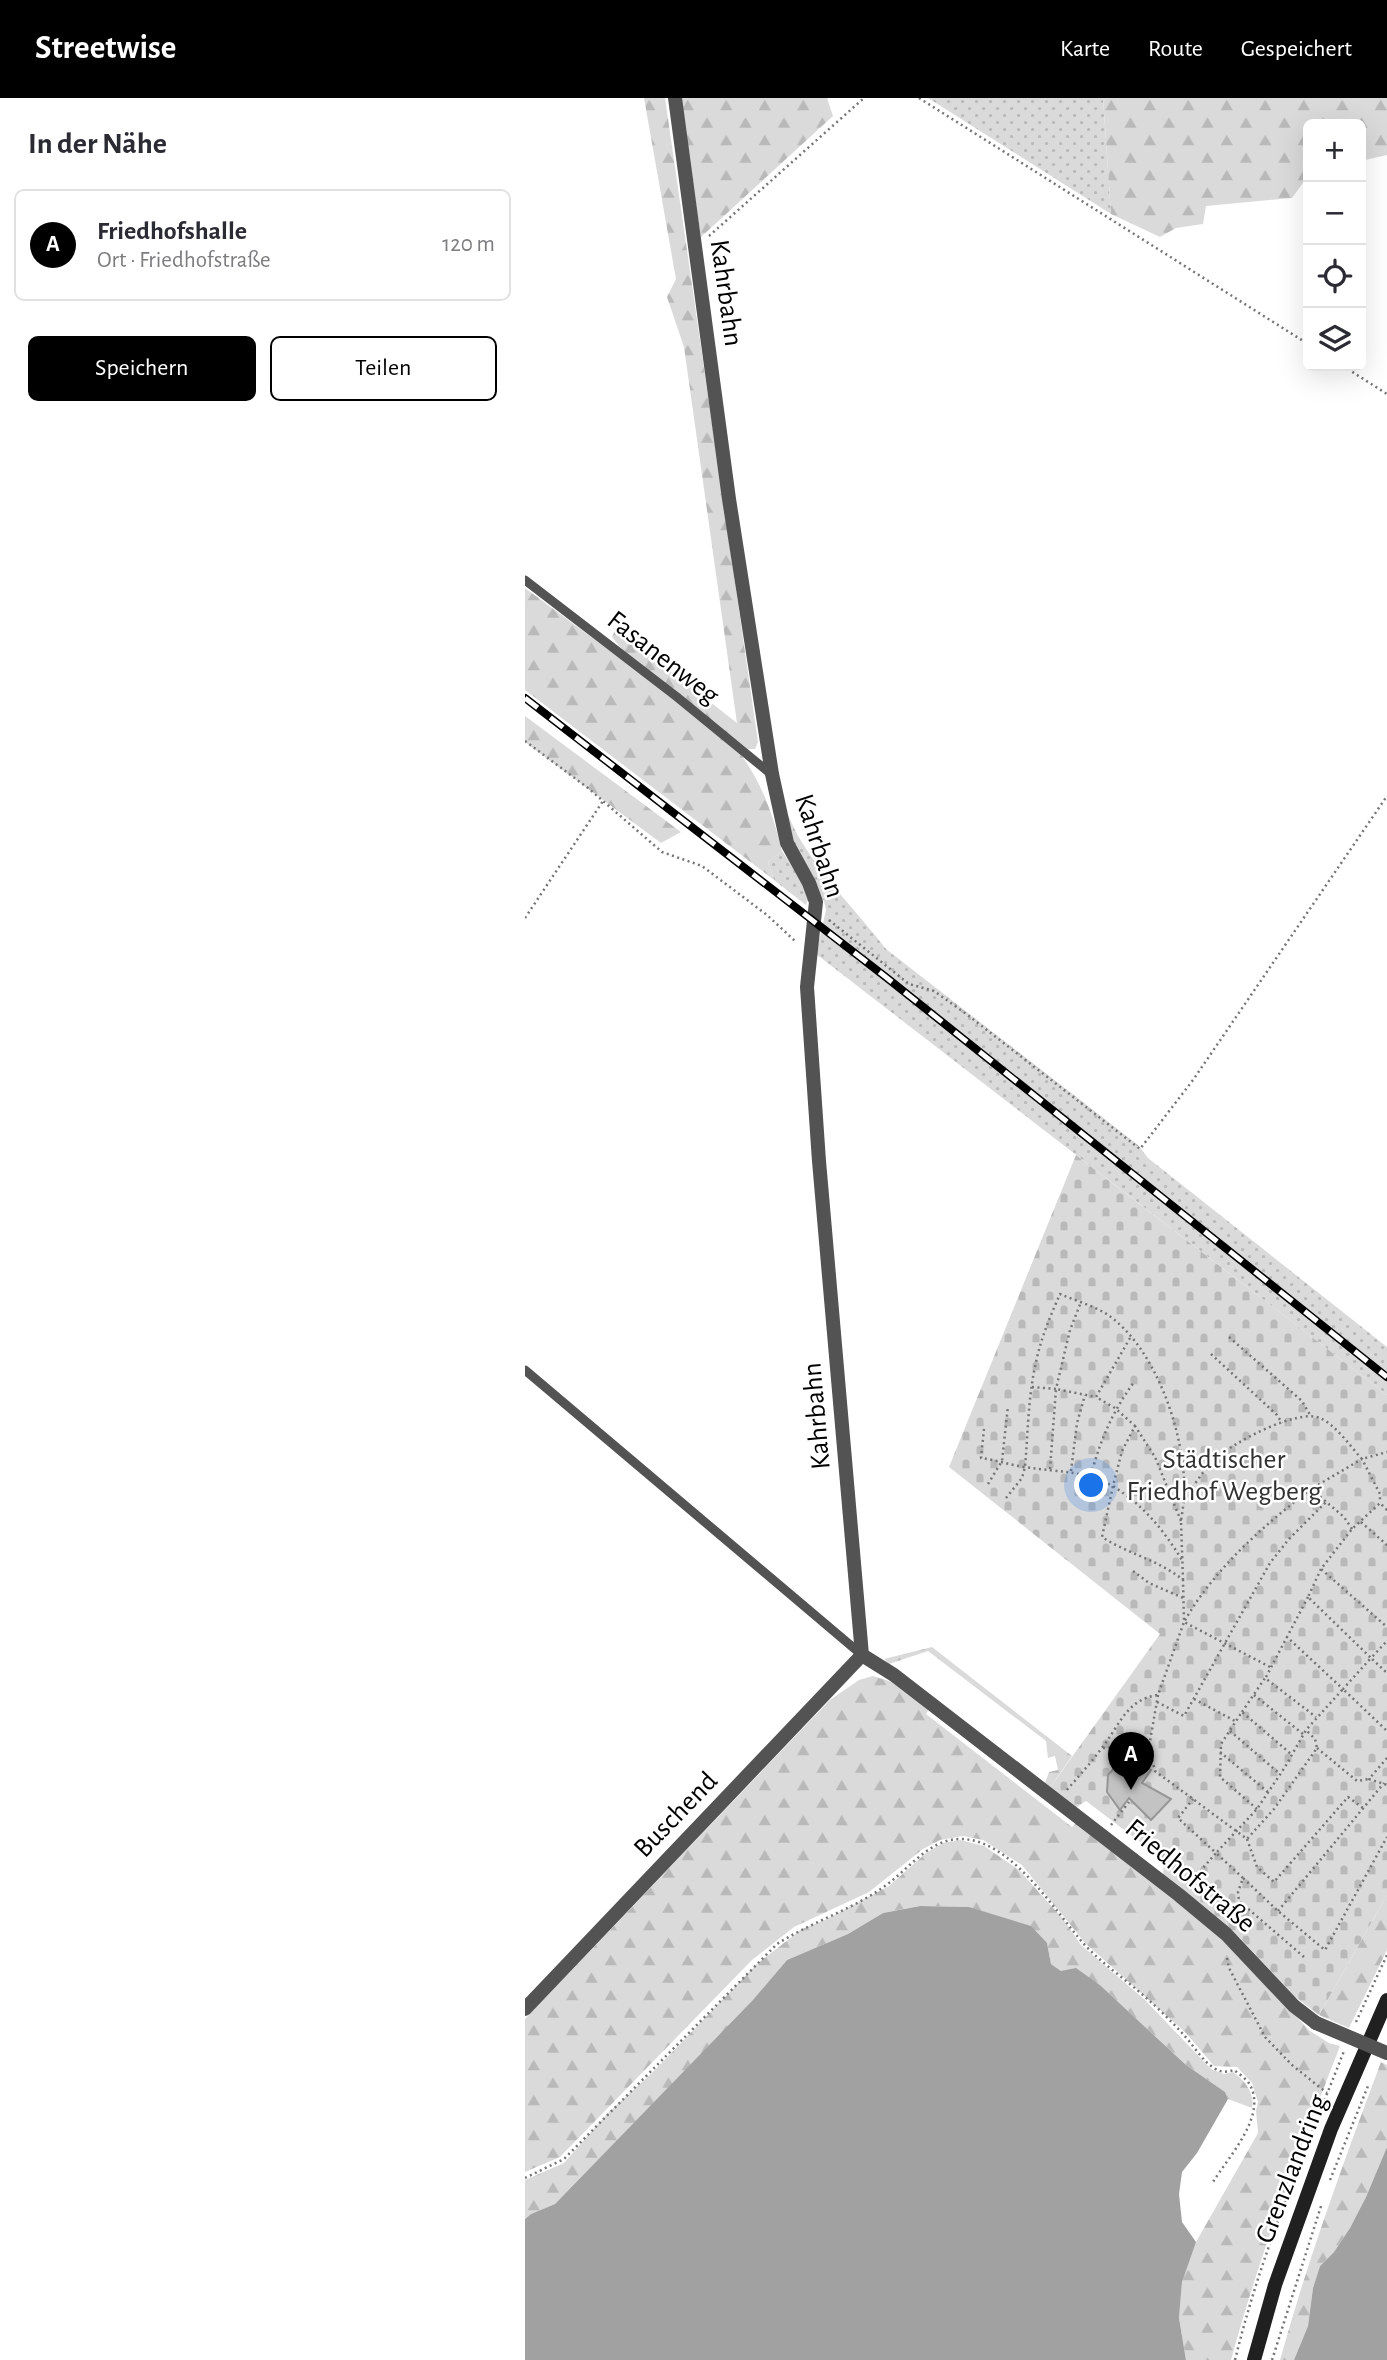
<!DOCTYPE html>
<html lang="de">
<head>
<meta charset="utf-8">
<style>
  :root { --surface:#fff; --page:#f2f2f3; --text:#2b2b33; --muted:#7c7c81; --line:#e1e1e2; --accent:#000 }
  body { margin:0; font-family:"Alegreya Sans",sans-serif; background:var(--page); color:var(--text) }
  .controls { position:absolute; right:21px; top:21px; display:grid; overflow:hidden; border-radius:10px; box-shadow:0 7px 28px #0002 }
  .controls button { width:63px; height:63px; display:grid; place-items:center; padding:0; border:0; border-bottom:2px solid var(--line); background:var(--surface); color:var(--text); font:35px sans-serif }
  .you { position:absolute; left:567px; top:1388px; width:24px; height:24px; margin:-18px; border:5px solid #fff; border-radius:50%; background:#1a73e8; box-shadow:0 0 0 10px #1a73e833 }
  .badge { display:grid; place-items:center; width:46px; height:46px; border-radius:50%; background:var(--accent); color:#fff; font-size:23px; font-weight:700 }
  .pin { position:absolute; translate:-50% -58px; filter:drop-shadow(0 2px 4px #0008) }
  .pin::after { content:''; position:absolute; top:37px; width:24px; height:21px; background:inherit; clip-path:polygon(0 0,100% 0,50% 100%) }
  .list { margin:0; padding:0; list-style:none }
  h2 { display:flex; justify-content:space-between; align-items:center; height:91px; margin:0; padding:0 28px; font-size:30px }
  h2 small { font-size:23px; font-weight:400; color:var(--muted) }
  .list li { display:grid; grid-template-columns:46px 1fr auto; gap:21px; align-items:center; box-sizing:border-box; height:112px; margin:0 14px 14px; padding:0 14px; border:2px solid var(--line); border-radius:10px }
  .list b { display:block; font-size:26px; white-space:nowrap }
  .list p { margin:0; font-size:23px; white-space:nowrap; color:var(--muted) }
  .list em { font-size:23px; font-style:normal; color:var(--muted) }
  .actions { display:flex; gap:14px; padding:21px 28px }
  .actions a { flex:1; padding:16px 0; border:2px solid var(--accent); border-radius:10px; text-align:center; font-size:24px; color:var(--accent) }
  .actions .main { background:var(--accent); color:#fff }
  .icon { flex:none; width:38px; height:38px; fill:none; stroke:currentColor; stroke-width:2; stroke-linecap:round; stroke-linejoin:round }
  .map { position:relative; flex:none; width:862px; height:2262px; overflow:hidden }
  header { display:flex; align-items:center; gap:42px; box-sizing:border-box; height:98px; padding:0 35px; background:var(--accent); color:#fff }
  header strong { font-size:33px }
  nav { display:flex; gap:38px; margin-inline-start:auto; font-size:24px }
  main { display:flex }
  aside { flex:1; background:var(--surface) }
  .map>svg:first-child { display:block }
</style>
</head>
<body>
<header>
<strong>Streetwise</strong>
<nav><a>Karte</a><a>Route</a><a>Gespeichert</a></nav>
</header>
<main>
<aside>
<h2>In der Nähe<small></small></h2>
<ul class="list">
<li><span class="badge">A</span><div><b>Friedhofshalle</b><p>Ort · Friedhofstraße</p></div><em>120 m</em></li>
</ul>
<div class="actions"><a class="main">Speichern</a><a>Teilen</a></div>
</aside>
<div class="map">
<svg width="862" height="2262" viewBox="0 0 862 2262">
  <defs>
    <pattern id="grass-dots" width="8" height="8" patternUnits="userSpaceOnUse" patternTransform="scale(1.75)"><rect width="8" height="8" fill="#dadada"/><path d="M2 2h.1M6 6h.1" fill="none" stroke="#b9b9b9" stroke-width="1.8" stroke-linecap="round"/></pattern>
    <pattern id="forest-firs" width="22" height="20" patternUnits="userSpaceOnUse" patternTransform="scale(1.75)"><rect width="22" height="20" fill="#dadada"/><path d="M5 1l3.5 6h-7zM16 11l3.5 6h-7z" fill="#b9b9b9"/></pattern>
    <pattern id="cemetery-stones" width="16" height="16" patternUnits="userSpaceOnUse" patternTransform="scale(1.75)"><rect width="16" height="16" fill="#dadada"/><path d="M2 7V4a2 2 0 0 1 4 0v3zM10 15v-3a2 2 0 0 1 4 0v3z" fill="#b9b9b9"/></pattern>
  </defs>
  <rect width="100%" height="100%" fill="#fff"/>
  <path fill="url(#grass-dots)" d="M403 0H578L586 116Z
    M258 709C265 719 269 732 276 743 300 782 333 815 361 851L613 1047 623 1060 862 1249V1297L291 856 301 812 299 803 266 744Z
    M257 753 285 796 281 807 249 782 243 764Z"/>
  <path fill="url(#forest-firs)" d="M119 0H140L233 644 230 651H223L100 555 87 539 90 532 96 530 115 549 212 625 159 249 142 199 151 181Z
    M155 0H302L308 18 176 139Z
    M578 0H862V57L836 63V26H783V78L767 100 681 108 678 126 651 130 635 139 586 116Z
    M0 490 204 641C233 676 246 708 257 753L243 764 249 782 0 592Z
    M0 618 156 734 136 745 0 644Z
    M407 1549 547 1658 524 1691 519 1688 524 1674 533 1672 530 1658 523 1660 521 1643 403 1553 364 1566 359 1561Z
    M348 1578 367 1584 404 1611 401 1616 547 1729 551 1725 688 1832 785 1933 804 1945 815 1948C775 2051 735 2155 706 2262H661L654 2220 657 2184 663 2163 671 2144 733 2035 731 2013 733 2004 727 1985 712 1969 689 1968 661 1935 560 1845 497 1767 458 1742 438 1738 415 1742 398 1751 344 1794 269 1829 227 1862 35 2059 0 2074V1921L305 1602 334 1582Z
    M435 1742 459 1748 494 1772 538 1821 556 1847 620 1902 686 1971 699 1976 708 1974C720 1983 730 1995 727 2010L703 2001 700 1994 661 1967 576 1888 536 1873 526 1866 522 1845 444 1809 394 1808 358 1815 323 1836 262 1862 229 1902 30 2106 6 2116 0 2121V2082L39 2065 83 2015 127 1975 232 1866 277 1831 300 1822 364 1788 401 1755 418 1745Z
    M862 1797V1852L824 1930 794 1917Z
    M856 1964 862 1967V2049L841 2099 825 2130 809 2154 795 2168 788 2190 783 2228 769 2262H755C783 2161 819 2063 856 1964Z"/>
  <path fill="url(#cemetery-stones)" d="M551 1057 862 1297V1797L794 1917 768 1897 715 1840 638 1778 639 1762 561 1703 549 1711 524 1691 635 1536 424 1369Z"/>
  <path fill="#a1a1a1" d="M395 1808 444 1809 506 1828 522 1845 526 1866 536 1873 551 1870 576 1888 661 1967 700 1994 703 2001 672 2055 657 2074 654 2096 657 2124 671 2144 657 2184 654 2220 661 2262H0V2121L6 2116 30 2106 228 1902 262 1862 323 1836 358 1815Z
    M862 2049V2262H769L783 2228 788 2190 795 2168 809 2154 825 2130 841 2099Z"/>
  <path fill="#c3c3c3" stroke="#979797" stroke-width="2" d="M604 1664 626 1672 617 1685 646 1701 626 1722 604 1700 595 1712 582 1694 583 1677 590 1669Z"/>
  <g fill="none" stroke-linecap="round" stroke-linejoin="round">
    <path stroke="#757575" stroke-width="2.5" stroke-dasharray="2 3.5" stroke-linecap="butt" d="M394 0 783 246
      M184 138 339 0
      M818 268 862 296
      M0 643 63 690 137 754 177 768 242 817 270 843
      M0 820 78 703
      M304 822 384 886 409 893 440 915 615 1051 668 982 862 698
      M704 1239 777 1303 785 1317
      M605 1240 571 1299 590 1310 610 1328
      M686 1256 752 1317 757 1325
      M507 1289 531 1291 545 1232 556 1204
      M459 1331 456 1360C471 1362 485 1367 500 1369 537 1375 552 1371 588 1388L577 1439C603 1456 634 1462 658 1482L659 1524 633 1597C601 1601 594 1629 576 1651 565 1666 553 1679 541 1693
      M525 1371 531 1291 571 1299
      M546 1373 552 1325 560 1297
      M566 1377C576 1340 587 1315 609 1284
      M463 1386 477 1363 483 1308
      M481 1400 497 1380 500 1369C503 1335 503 1299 511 1264 516 1240 525 1219 535 1196 549 1202 566 1207 580 1215 632 1248 663 1343 659 1402 668 1389 677 1374 688 1363 705 1346 772 1310 795 1320 811 1327 825 1348 837 1361L862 1354
      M862 1412 855 1405 827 1431 796 1471 862 1529
      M656 1423 630 1359 610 1328 597 1353 588 1388C620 1409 637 1430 657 1462
      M836 1424 862 1447
      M827 1431 819 1419 786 1391 837 1361 855 1396V1404
      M796 1471 783 1499 846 1560 862 1543
      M608 1473 624 1485 658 1500
      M658 1482 656 1423 659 1402
      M783 1499 762 1539 818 1591 846 1560 862 1575
      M745 1569 659 1524C689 1471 738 1428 786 1391
      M741 1579 762 1539
      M633 1597 624 1649 630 1673 722 1741 749 1711 792 1650 790 1641 781 1632
      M729 1597 778 1636
      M669 1601 710 1623
      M632 1604 659 1618 745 1465 764 1441 801 1404
      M717 1614 740 1580 791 1619
      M705 1633 755 1676
      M578 1650 624 1649
      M792 1650 832 1683 844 1681
      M695 1654 744 1695
      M862 1660 844 1681 862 1687
      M732 1711 695 1679 696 1646 717 1614 766 1656
      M586 1727 604 1704
      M722 1741 732 1769 749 1784 823 1699 838 1710
      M718 1780 691 1755 732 1711 760 1669 781 1632 818 1591 862 1633
      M664 1786 691 1755 653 1720 668 1701
      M753 1813 859 1685
      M779 1859 714 1803 713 1794 718 1780 753 1813 800 1852 862 1739
      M702 1860 704 1870 740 1939 767 1967 802 1995
      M831 1924 862 1857
      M0 2080 39 2061 252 1846C288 1823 330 1811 364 1785 386 1768 406 1741 435 1741 485 1740 530 1813 558 1845 576 1865 599 1880 619 1898 632 1909 645 1922 657 1935 667 1945 677 1963 689 1970 696 1975 702 1974 709 1972 714 1976 722 1981 725 1987 742 2018 704 2058 688 2084
      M805 2082 843 1988
      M710 2262C736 2155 779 2055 819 1953
      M747 2262 797 2105"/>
    <path stroke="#535353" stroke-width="9" d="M0 482 152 599 246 676
      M0 1272 337 1557"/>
    <path stroke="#535353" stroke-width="14" d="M150 0 204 401 247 676 262 745 284 785 291 804 282 889 294 1063 337 1557
      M337 1557 369 1577 654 1797 701 1836 769 1908 791 1925
      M0 1911 337 1557"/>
    <path stroke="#202020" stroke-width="14" d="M729 2262 750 2187 806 2031 862 1902"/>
    <defs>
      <path id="rail" d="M0 600 362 880 862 1279"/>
    </defs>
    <use href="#rail" stroke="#000" stroke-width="8"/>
    <use href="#rail" stroke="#fff" stroke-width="5" stroke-dasharray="16" stroke-linecap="butt"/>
    <path stroke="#535353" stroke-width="14" d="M791 1925 862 1955"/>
  </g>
  <g text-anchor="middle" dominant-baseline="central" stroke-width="5" stroke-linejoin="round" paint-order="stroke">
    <g font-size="28" fill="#000" stroke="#fff">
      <text transform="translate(201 195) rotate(82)">Kahrbahn</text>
      <text transform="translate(138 560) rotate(38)">Fasanenweg</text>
      <text transform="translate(294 748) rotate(72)">Kahrbahn</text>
      <text transform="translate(292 1318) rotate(-95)">Kahrbahn</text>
      <text transform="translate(151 1717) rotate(-46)">Buschend</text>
      <text transform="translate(665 1778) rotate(40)">Friedhofstraße</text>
      <text transform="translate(767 2071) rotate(-69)">Grenzlandring</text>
    </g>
    <g font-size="28" fill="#313131" stroke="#fff">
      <text x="699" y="1362">Städtischer<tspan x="699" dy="32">Friedhof Wegberg</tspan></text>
    </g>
  </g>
</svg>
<div class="controls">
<button>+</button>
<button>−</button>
<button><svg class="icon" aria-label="locate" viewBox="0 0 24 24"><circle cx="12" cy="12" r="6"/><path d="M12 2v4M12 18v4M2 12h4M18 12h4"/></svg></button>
<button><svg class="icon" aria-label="layers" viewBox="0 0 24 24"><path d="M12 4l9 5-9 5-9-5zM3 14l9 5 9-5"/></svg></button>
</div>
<div class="you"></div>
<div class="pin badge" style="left:606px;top:1692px">A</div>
</div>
</main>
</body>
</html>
